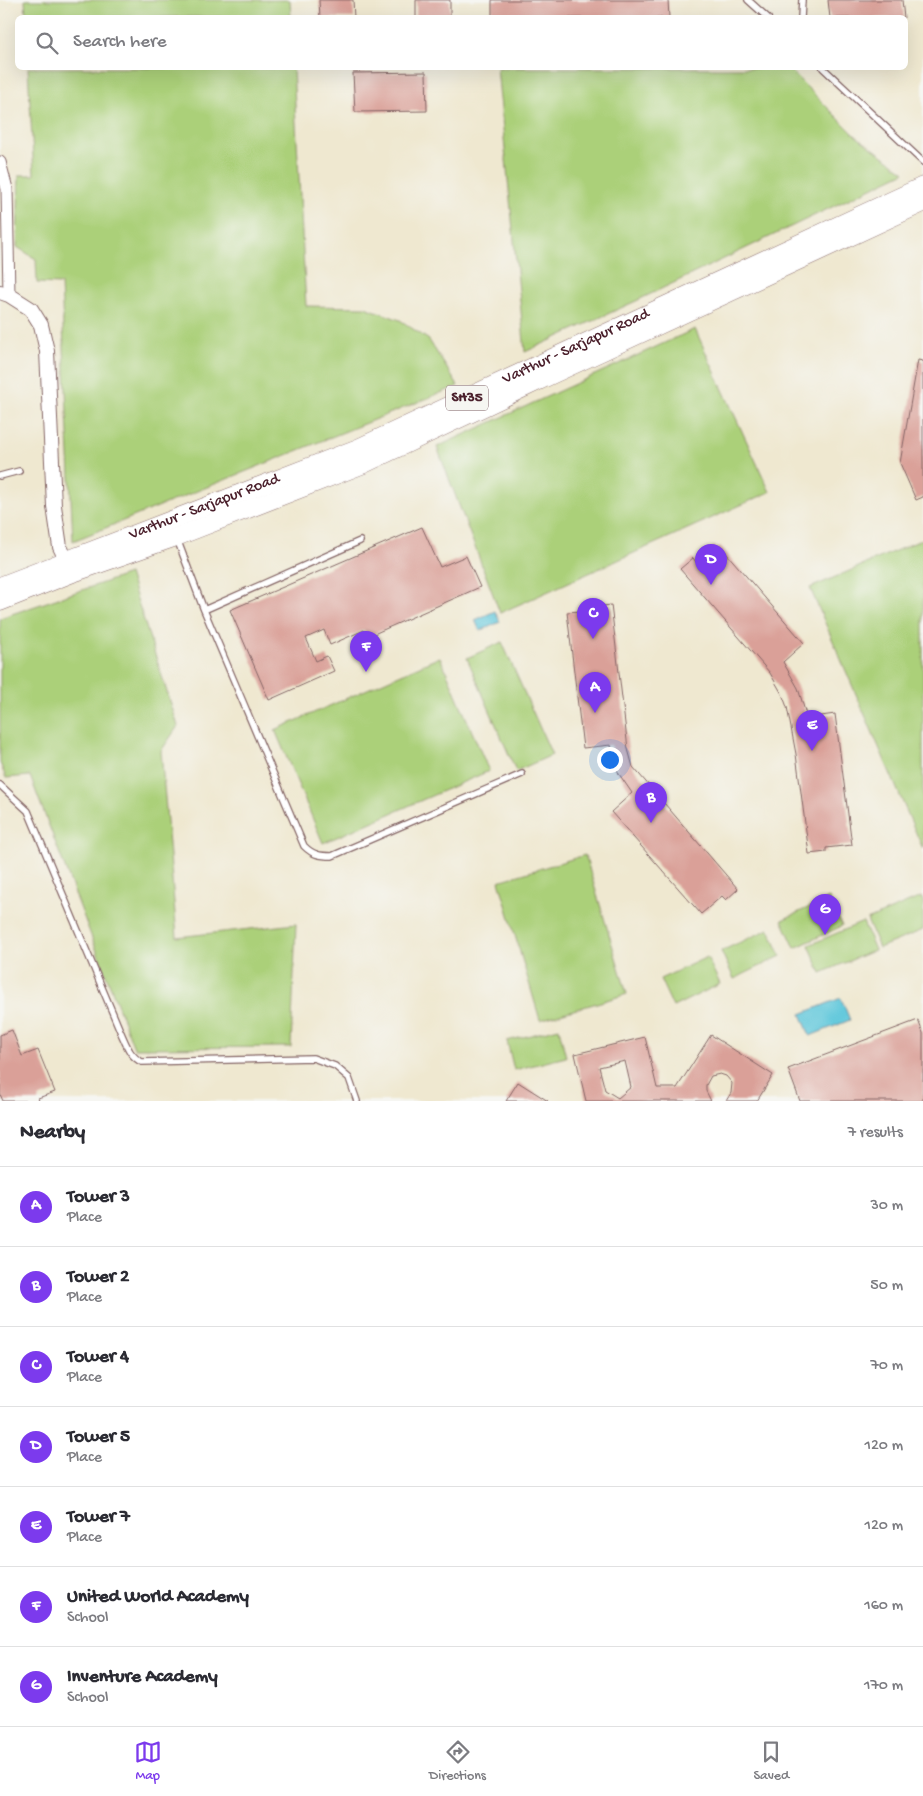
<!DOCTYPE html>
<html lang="en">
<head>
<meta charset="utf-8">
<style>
  :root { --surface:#fff; --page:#f2f2f3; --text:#2b2b33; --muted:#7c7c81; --line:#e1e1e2; --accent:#7c3aed }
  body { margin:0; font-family:"Gochi Hand",sans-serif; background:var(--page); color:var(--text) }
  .you { position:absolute; left:609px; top:759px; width:18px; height:18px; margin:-12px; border:4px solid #fff; border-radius:50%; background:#1a73e8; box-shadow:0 0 0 8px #1a73e833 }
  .badge { display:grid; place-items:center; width:32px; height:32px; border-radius:50%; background:var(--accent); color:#fff; font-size:16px; font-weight:700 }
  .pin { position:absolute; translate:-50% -41px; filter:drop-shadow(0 1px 2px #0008) }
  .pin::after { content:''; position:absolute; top:26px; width:18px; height:15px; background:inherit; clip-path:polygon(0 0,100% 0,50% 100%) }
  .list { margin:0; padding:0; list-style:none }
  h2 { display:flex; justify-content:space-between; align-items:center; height:65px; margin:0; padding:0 20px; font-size:21px }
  h2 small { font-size:16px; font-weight:400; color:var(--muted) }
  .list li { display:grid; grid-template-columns:32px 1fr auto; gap:15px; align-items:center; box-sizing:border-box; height:80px; padding:0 20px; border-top:1px solid var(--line) }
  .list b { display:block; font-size:19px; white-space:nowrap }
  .list p { margin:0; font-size:16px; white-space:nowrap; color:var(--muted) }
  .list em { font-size:16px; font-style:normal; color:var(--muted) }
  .icon { flex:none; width:28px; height:28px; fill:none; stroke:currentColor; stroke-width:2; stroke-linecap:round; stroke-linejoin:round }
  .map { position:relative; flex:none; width:923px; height:1101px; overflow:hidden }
  .search { position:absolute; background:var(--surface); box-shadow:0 5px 20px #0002; left:15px; right:15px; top:15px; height:55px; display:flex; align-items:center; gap:12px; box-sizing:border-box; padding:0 18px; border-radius:8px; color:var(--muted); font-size:19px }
  .sheet { height:625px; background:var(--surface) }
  nav { display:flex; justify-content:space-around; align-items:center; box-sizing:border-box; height:70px; border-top:1px solid var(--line); background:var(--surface); font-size:14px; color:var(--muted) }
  nav a { display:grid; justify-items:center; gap:2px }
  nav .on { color:var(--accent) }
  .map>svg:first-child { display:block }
</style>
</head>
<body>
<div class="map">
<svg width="923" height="1101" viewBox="0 0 923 1101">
  <rect width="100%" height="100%" fill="#f6f6f2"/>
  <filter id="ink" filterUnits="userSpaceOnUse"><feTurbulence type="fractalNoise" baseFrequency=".02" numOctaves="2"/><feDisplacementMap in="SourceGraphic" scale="10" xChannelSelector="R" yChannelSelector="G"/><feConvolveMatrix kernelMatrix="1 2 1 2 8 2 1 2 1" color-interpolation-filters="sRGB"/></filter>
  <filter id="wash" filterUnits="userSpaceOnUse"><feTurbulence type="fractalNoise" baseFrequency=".0096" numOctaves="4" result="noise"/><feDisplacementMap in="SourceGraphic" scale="20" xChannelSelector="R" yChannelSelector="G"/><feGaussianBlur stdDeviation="1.12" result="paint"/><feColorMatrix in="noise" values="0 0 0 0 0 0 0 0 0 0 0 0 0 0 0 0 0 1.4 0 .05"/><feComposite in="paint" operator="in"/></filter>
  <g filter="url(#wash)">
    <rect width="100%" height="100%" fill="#efe8d0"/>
    <path fill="#abd079" stroke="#7a7852" d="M25 0H290L291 17H26Z
      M28 68H293L306 306 365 307 400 320 429 340 458 386 73 541 61 284 37 283 36 259 17 247 19 175H34Z
      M497 68H788L856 136 905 172 636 301 525 352Z
      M695 329 770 492 500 613 437 447Z
      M923 539V849L810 588Z
      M129 574 178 726 161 751 177 937 296 924 291 1047 134 1048 30 776 6 778 0 763V618Z
      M502 642 552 755 516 771 467 658Z
      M440 657 489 771 323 843 275 730Z
      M585 855 627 994 540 1020 499 881Z
      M921 897 923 901V930L879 948 867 920Z
      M829 898 842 926 795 948 782 920Z
      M863 922 875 950 821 973 809 945Z
      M769 929 781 956 734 979 721 951Z
      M707 957 720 984 673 1007 660 979Z
      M559 1028 566 1057 514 1070 507 1041Z"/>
    <path fill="#5fc7db" stroke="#547383" d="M495 611 500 622 480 631 475 620Z
      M841 998 850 1020 810 1036 801 1014Z"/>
    <g id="blocks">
      <path fill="#daa098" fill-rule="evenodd" d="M319 0H353L354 18H320Z
        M416 0H450V18H416Z
        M492 0H668L669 18H492Z
        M828 0H902L904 18H830Z
        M426 72 427 111 355 112 353 73Z
        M918 360 923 361V497L916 500 900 463Z
        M422 527 440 567 466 556 480 587 367 637 364 630 330 645 324 630 306 638 316 661 327 656 334 671 269 700 230 610Z
        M714 546 716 549 720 546 804 643 783 662 798 688 807 718 835 714 852 845 826 848V852L809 854 796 754 787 707 782 694 770 673 680 569 693 558 696 562Z
        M611 605 628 749 633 767 738 889 726 900 722 896 701 914 611 812 632 793 619 774 613 759 611 745 583 748 567 612 595 610V607Z
        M918 1020 923 1033V1101H800L788 1069Z
        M12 1030 22 1056 38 1050 55 1092 38 1098 39 1101H3L0 1094V1035Z
        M711 1035 773 1075 757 1101H726L731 1093 732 1083 726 1076 720 1074 711 1076 706 1085V1091L711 1101H586L575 1054 645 1037 657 1088H677ZM625 1061 631 1087 618 1098 605 1090 599 1067Z
        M518 1082 548 1101H506Z"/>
    </g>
  </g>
  <g filter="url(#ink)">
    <use href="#blocks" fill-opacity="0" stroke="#846565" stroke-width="1"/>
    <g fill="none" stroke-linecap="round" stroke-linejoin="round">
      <defs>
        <path id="service" d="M748 0 768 18
          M801 18 802 0
          M823 68 923 162
          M0 476 19 471
          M177 539 204 610 304 846C313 855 320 856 332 856L522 774
          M204 610 360 541
          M0 785 28 811 121 1033C126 1044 130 1057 142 1062L313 1058 335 1066 349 1078 357 1101"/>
        <path id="minor" d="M0 162 7 189 9 295"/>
        <path id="tertiary" d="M0 292 9 295 31 309 41 325 47 351 54 506 60 547 71 569"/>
        <g id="primary">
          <path id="s1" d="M0 586 358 448 923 186"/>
          <path d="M0 602 73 573 176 537 364 464 549 376 923 203"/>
        </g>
      </defs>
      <use href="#service" stroke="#846565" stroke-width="8"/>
      <use href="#minor" stroke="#846565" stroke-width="13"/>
      <use href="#tertiary" stroke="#846565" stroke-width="16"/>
      <use href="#primary" stroke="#846565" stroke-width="19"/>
      <use href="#service" stroke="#fff" stroke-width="5.5"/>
      <use href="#minor" stroke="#fff" stroke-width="11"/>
      <use href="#tertiary" stroke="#fff" stroke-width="14"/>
      <use href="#primary" stroke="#fff" stroke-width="18"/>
    </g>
  </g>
  <g text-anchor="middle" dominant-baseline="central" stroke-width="4.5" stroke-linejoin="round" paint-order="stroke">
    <rect fill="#f6f6f2" stroke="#7e6067" stroke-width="1" x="446" y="385.5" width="42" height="25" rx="4"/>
    <g font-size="15" font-weight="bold" fill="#4a1f2b">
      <text x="467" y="398">SH35</text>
    </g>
    <g font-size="16" fill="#4a1f2b" stroke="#f6f6f2">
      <text stroke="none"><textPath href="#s1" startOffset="624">Varthur - Sarjapur Road</textPath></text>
      <text stroke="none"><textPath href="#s1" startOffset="219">Varthur - Sarjapur Road</textPath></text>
    </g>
  </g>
</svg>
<div class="you"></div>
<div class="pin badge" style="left:595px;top:713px">A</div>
<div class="pin badge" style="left:651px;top:823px">B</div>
<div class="pin badge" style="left:593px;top:639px">C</div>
<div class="pin badge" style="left:711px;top:585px">D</div>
<div class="pin badge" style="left:812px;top:751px">E</div>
<div class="pin badge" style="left:366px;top:672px">F</div>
<div class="pin badge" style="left:825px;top:935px">G</div>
<div class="search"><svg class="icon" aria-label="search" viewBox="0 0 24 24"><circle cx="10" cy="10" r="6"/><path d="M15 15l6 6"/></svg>Search here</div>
</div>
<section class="sheet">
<h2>Nearby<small>7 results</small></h2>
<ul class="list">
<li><span class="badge">A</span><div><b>Tower 3</b><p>Place</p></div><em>30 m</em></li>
<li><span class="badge">B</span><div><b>Tower 2</b><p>Place</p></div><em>50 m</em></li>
<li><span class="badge">C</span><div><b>Tower 4</b><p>Place</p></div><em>70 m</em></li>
<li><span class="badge">D</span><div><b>Tower 5</b><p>Place</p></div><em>120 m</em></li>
<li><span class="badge">E</span><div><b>Tower 7</b><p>Place</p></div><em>120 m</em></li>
<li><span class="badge">F</span><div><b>United World Academy</b><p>School</p></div><em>160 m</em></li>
<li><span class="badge">G</span><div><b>Inventure Academy</b><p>School</p></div><em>170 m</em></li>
</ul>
</section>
<nav>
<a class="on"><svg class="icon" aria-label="map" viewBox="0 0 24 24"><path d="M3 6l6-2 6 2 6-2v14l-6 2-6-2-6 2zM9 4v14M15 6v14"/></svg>Map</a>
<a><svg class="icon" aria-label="directions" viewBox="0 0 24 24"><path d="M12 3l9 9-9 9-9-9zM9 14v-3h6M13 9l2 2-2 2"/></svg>Directions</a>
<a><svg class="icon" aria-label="saved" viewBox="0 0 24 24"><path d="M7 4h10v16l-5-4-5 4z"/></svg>Saved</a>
</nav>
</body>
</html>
